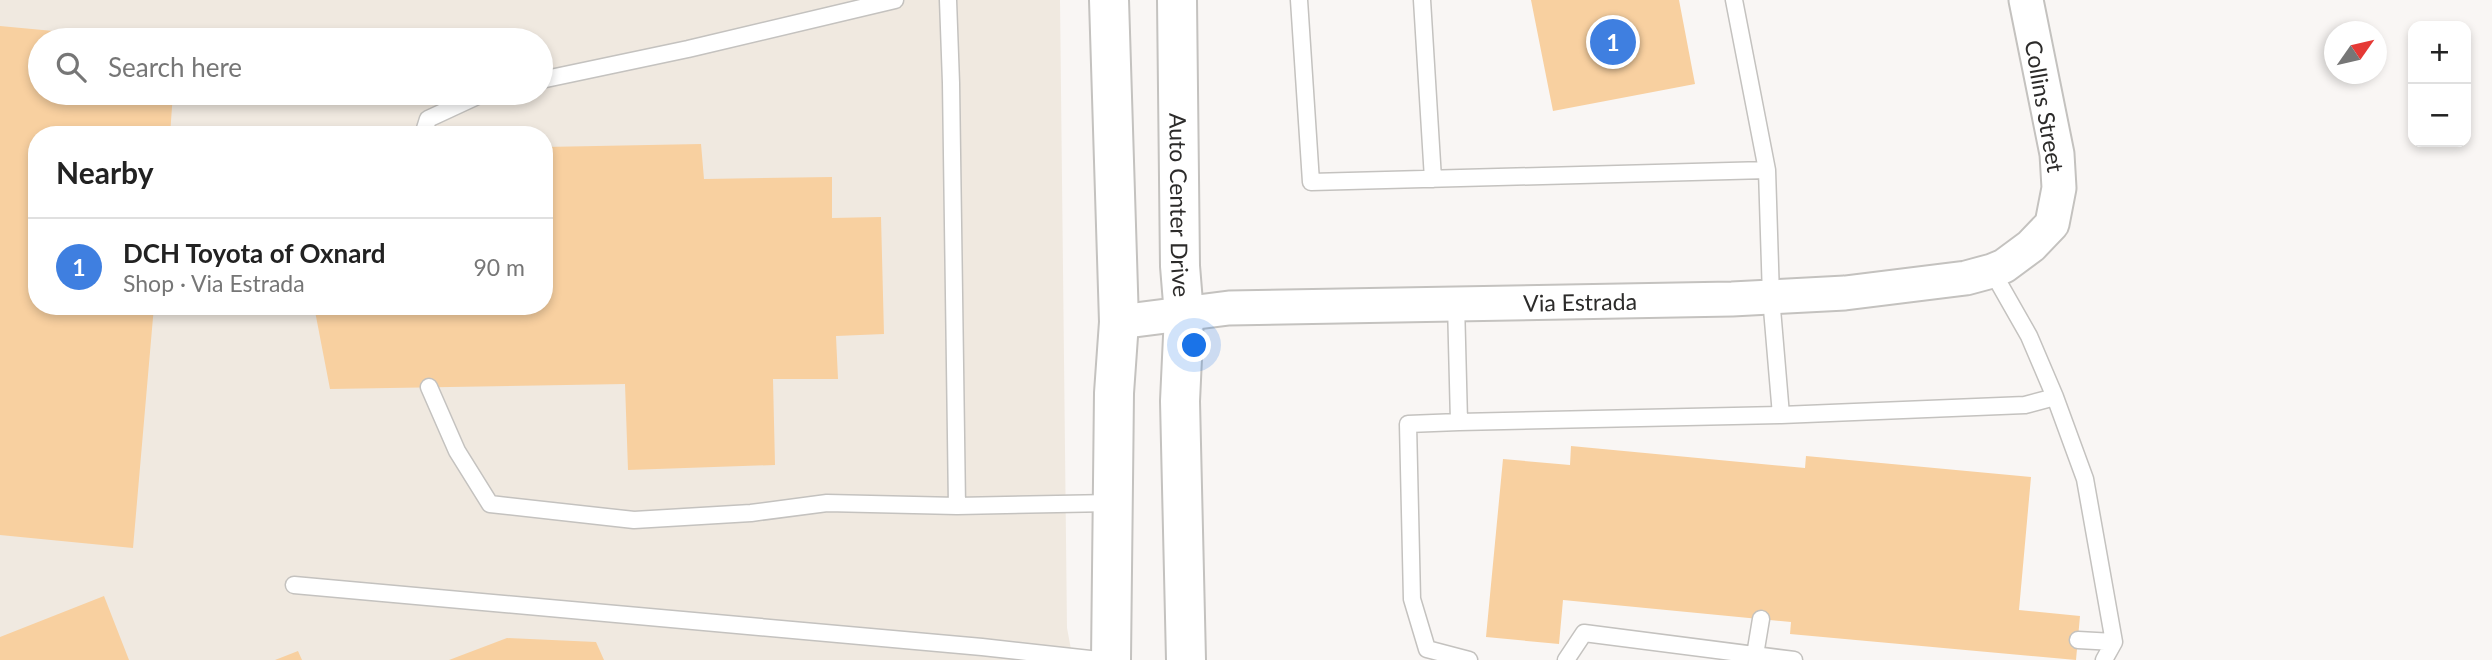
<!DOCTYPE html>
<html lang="en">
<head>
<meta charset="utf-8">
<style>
  :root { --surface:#fff; --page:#f6f6f6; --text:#222; --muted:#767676; --line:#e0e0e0; --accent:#ea580c }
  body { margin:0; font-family:Lato,sans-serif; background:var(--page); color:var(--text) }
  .controls { position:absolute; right:21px; top:21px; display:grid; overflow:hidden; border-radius:14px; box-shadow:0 4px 10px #0003 }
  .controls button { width:63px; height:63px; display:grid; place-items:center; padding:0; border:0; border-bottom:2px solid var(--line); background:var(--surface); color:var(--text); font:35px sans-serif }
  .compass { position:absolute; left:2324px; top:21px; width:63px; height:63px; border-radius:50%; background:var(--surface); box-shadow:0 4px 10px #0003; rotate:56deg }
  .you { position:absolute; left:1195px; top:346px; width:24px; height:24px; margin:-18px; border:5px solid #fff; border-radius:50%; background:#1a73e8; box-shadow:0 0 0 10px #1a73e833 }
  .badge { display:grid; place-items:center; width:46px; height:46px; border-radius:50%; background:var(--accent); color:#fff; font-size:23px; font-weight:700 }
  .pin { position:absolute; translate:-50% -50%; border:4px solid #fff; box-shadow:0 2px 7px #0006 }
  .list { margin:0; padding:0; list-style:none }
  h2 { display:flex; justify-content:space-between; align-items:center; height:91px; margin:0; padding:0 28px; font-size:30px }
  h2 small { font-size:23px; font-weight:400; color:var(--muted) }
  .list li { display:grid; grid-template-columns:46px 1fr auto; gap:21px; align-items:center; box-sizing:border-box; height:98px; padding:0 28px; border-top:2px solid var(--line) }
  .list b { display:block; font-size:26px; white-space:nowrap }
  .list p { margin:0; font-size:23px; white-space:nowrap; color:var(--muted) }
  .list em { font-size:23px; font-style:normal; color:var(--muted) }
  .icon { flex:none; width:38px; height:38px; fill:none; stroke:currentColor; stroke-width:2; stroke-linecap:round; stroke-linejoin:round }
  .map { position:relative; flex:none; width:2492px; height:660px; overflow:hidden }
  .search { position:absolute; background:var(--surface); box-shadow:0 4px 10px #0003; left:28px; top:28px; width:525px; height:77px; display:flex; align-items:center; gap:18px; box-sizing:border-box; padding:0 24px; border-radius:38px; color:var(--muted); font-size:26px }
  .panel { position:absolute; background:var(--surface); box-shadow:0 4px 10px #0003; left:28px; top:126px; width:525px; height:189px; border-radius:28px }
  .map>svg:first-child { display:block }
</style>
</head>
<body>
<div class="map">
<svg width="2492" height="660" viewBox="0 0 2492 660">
  <rect width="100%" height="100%" fill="#f9f6f4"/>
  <path fill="#f0e9e0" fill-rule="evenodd" d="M0 0H1060L1067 628 1073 660H0ZM40 40H541V93H40ZM37 135H544V306H37Z"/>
  <path fill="#f8d0a0" d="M1531 0H1679L1695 84 1553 111Z
    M0 26 128 38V40H40V93H173L170 135H37V306H154L133 548 0 535Z
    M701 144 704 179 832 177V218L881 217 884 334 836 336 838 379H773L775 465 628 470 625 384 330 389 314 306H544V147Z
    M1571 446 1805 468 1806 456 2031 477 2019 610 2080 616 2076 660 1790 634 1791 622 1563 600 1559 644 1486 637 1503 459 1570 465Z
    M104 596 129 660H0V637Z
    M507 638 596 642 604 660H449Z
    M298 651 302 660H275Z"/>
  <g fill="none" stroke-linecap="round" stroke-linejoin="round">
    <defs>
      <path id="lane" d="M948 0 951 83 957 506
        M1299 0 1311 182 1767 170 1771 297 1781 415 2025 405 2055 397 2085 479 2114 642 2104 660
        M1422 0 1433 179
        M1734 0 1767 170
        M541 80 688 49 895 0
        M423 135 428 119 484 93
        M1992 271 2029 336 2055 397
        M1456 303 1459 422 1408 424 1412 599 1427 649 1469 660
        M429 387 457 451 490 504 634 520 751 513 827 503 957 506 1112 503
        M1459 422 1781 415
        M294 585 982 647 1099 660
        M2078 640 2114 642
        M1755 655 1761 619
        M1566 660 1584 633 1794 660"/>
      <g id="street">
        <path id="s1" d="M1119 322 1229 308 1732 299 1845 293 1966 278 1992 271 2004 266 2031 246 2052 224 2059 188 2057 154 2026 0"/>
      </g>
      <g id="secondary">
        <path d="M1109 0 1119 322 1114 393 1111 660"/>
        <path id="s2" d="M1177 0 1180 266 1184 315 1180 401 1186 660"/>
      </g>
    </defs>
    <use href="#lane" stroke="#c4c2bf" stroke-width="19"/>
    <use href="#street" stroke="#c4c2bf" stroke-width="37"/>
    <use href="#secondary" stroke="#c4c2bf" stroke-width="42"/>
    <use href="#lane" stroke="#fff" stroke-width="16"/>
    <use href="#street" stroke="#fff" stroke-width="33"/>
    <use href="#secondary" stroke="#fff" stroke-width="38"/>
  </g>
  <g text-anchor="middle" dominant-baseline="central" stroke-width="5" stroke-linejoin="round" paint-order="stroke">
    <g font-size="23" fill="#2c2b2a" stroke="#fff">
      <text transform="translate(2045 106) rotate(80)">Collins Street</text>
      <text stroke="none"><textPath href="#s2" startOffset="205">Auto Center Drive</textPath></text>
      <text stroke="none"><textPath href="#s1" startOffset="462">Via Estrada</textPath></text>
    </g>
  </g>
</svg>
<div class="controls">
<button>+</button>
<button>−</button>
</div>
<svg class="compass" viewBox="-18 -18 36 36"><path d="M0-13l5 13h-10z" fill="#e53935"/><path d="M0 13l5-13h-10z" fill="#767676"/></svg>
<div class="you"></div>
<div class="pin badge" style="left:1613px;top:42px;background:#3f7fe0">1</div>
<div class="search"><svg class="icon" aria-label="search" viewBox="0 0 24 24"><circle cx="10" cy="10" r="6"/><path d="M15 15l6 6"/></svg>Search here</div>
<section class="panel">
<h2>Nearby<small></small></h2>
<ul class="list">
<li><span class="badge" style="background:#3f7fe0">1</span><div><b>DCH Toyota of Oxnard</b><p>Shop · Via Estrada</p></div><em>90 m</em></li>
</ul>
</section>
</div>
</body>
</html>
